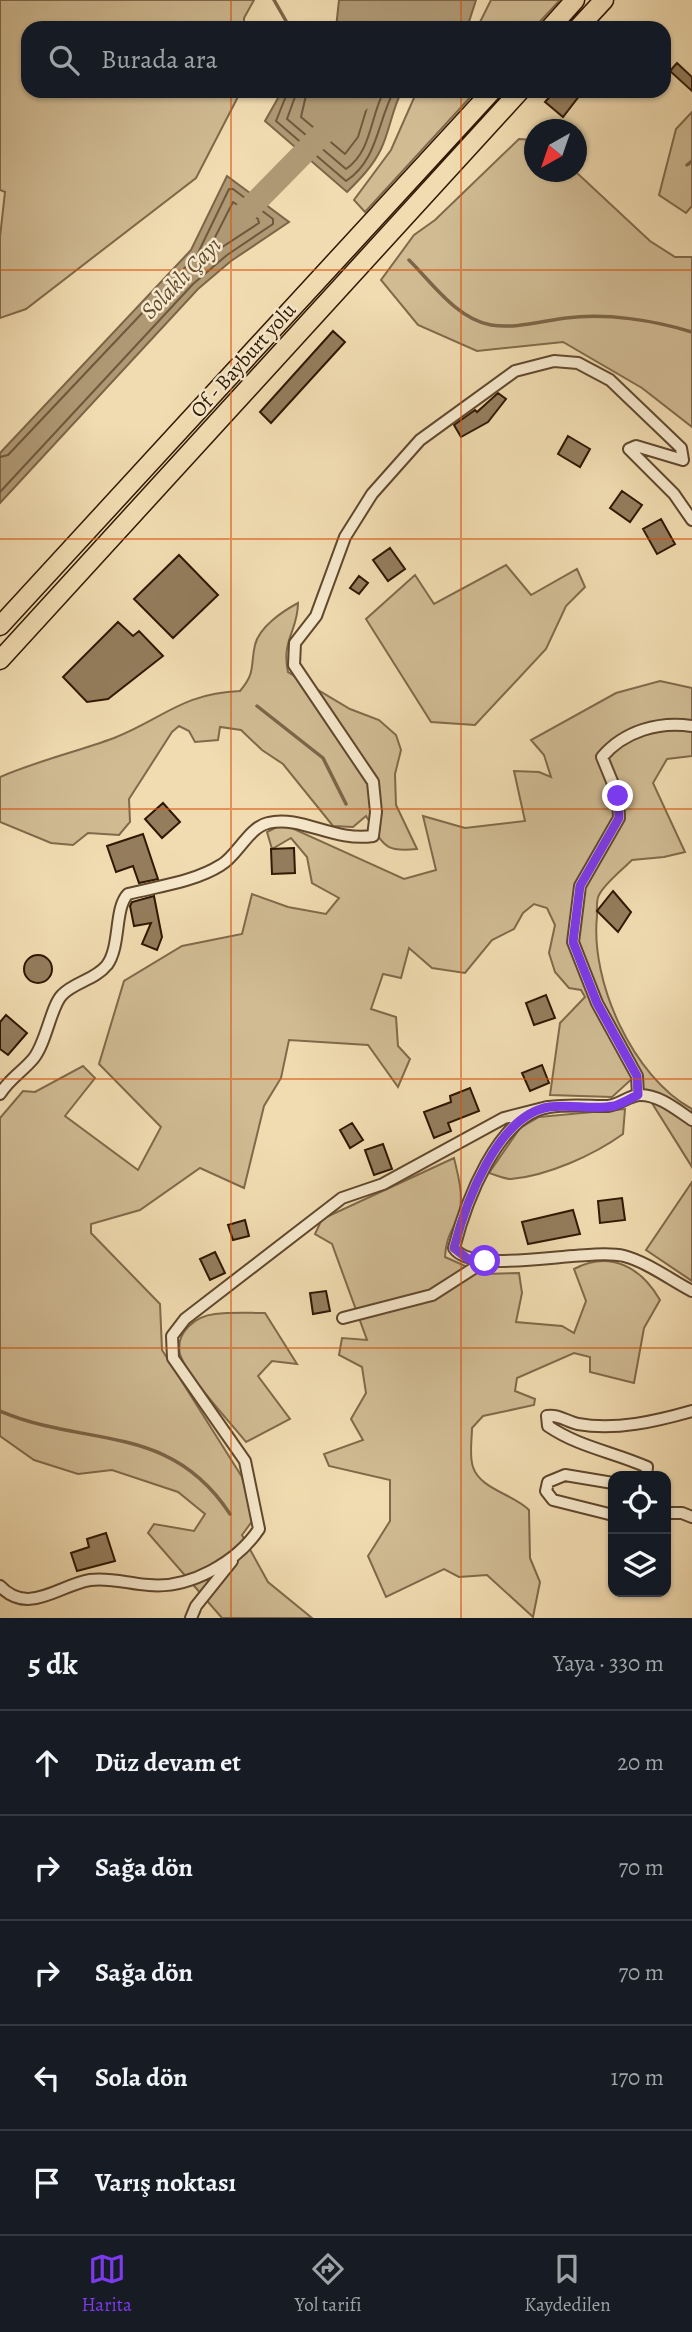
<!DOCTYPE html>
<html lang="tr">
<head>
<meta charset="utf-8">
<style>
  :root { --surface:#171b24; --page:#242831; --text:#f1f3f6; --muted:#9ea1a6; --line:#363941; --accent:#7c3aed }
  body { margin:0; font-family:Alegreya,serif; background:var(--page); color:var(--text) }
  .controls { position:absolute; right:21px; bottom:21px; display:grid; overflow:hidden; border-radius:14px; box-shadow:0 2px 5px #0004 }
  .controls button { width:63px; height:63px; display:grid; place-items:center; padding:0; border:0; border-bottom:2px solid var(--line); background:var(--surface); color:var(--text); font:35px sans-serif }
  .compass { position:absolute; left:524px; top:119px; width:63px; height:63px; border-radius:50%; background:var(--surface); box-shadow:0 2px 5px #0004; rotate:220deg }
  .stop { position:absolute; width:21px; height:21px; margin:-16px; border:5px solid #7c3aed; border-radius:50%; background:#fff }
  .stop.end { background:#7c3aed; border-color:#fff; box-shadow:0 2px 7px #0008 }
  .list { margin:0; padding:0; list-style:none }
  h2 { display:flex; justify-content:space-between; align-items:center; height:91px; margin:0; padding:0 28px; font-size:30px }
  h2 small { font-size:23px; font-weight:400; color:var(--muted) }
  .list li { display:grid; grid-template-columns:46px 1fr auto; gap:21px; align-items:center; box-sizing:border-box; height:105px; padding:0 28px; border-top:2px solid var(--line) }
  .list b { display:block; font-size:26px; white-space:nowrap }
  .list em { font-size:23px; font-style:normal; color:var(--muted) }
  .icon { flex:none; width:38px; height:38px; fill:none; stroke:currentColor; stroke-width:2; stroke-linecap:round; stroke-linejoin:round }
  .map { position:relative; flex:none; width:692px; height:1618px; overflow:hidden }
  .search { position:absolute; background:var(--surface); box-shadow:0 2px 5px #0004; left:21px; right:21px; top:21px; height:77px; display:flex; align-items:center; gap:18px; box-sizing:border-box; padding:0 24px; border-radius:21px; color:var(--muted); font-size:26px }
  .sheet { height:616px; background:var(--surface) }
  nav { display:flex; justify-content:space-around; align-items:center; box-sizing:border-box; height:98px; border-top:2px solid var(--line); background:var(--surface); font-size:19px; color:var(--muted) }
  nav a { display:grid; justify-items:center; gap:4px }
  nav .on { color:var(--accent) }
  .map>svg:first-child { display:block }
</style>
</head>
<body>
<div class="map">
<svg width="692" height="1618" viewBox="0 0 692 1618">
  <rect width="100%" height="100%" fill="#f1dcb1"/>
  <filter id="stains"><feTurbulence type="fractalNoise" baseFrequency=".00286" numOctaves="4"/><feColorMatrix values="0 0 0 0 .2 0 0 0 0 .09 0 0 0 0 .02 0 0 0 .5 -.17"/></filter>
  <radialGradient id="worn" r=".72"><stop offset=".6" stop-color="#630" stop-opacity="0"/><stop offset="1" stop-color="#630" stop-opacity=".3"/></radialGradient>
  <path fill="#d0bb93" stroke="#80694a" stroke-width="2" d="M0 0H254L244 18V28H28V91H241L196 178 26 309 0 318V237L5 192 0 190Z
    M491 0H560L534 28H477Z
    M417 91H476L365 212 354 200 391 150Z
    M692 112V206L686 213 659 195 676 129Z
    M519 139 534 140V172H576L650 241 675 257H692V427L642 388 563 342 477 351 418 325 381 280 414 235 435 220Z
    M506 565 531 595 577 569 585 587 566 606 546 649 475 725 431 722 366 619 415 575 434 604Z
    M298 603C298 631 281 640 288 672L350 709 379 720 396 735 401 750 395 774 396 805 417 849C382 853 383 843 366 816L353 827 333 826 283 764 262 750 241 730 220 727 218 740 195 742 189 731 179 726 172 732 129 799 130 822 119 835 88 833 73 845 51 843 0 822V777C37 761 76 752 114 738 162 719 183 693 240 691 256 672 250 667 255 645 259 627 283 611 298 603Z
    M660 681 692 688V756L667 759 653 783 685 852 664 857 632 860C622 870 605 883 599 895 596 900 597 910 597 916 590 982 633 1077 692 1109V1167L635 1076 612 1097 550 1095 560 1023 585 997 581 990 569 988 555 972 549 953 555 925 547 908 534 904 523 913 514 929 492 940 465 973 432 968 409 948 401 978 383 974 371 1009 396 1017 398 1046 410 1059 398 1087 368 1045 289 1040 281 1078 264 1106 244 1188 200 1168 140 1210 91 1224V1233L160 1304 162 1350 242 1477 253 1520 242 1535 268 1582 312 1618H222L148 1533 154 1524 194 1531 205 1514 178 1492 112 1470 78 1474 34 1460 0 1436V1118L23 1091 35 1092 83 1066 95 1078 65 1116 138 1170 161 1127 99 1064 124 981 182 946 242 934 252 894 288 907 326 914 339 898 312 883 307 857 291 838 272 849 267 832 283 824 404 879 436 870 423 816 465 828 525 821 514 771 539 772 551 777 544 755 531 740 616 693Z
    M625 1109 623 1134C594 1155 547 1176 511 1179 504 1179 496 1175 489 1173L520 1128 539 1117Z
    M454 1158C458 1175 463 1192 460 1209 456 1228 446 1233 445 1257L483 1274 519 1273 522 1293 516 1322 562 1326 574 1333 586 1301 574 1269C610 1250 641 1267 660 1300L644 1328 634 1383 590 1372V1357L574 1353 517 1378 515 1391 535 1399 534 1405 483 1416 472 1428C472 1439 469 1456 473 1467 480 1489 513 1494 529 1510L530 1558 540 1582 533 1617 487 1575 459 1577 444 1569 386 1597 368 1556 390 1521V1480L329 1466 324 1454 363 1440 351 1419 366 1393 362 1367 339 1355 342 1338 367 1340 332 1244 315 1234 322 1219Z
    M692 1182V1281L646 1250Z
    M265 1313 297 1364 272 1361 258 1376 290 1419 246 1442C231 1423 186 1375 180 1354 175 1332 196 1316 215 1314 231 1312 248 1313 265 1313Z"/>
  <path fill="#af9975" stroke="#7c6547" stroke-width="2" d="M339 0H476L467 28H336Z
    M282 91H402C392 109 390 130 381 149 373 166 360 179 347 192L265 121Z
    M227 176 289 222 231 261 198 289 0 503V453L191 250Z"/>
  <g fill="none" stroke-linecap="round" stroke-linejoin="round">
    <path stroke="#6f583b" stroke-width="2" d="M288 91 276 121 346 181C378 160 377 122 394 91
      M297 91 287 119 346 169C372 151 370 117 384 91
      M307 91 301 117 345 154 358 137 372 91
      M233 202 258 219 259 223 210 255 208 251Z
      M0 457 8 455 197 255 229 189H233L273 219V224L227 255 193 284 0 492"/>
    <path stroke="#7c6547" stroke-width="3.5" d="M274 0 290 28
      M687 165 692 161
      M409 260C432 283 457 319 491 325 515 329 542 321 566 318 607 313 653 320 692 332
      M257 706 323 758 346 804
      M0 1411C87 1448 170 1422 230 1514"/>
    <path stroke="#af9975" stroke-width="23" d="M238 220 341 115 371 91"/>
  </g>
  <path fill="#947d5d" stroke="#2f1701" stroke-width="2" d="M677 63 692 77V91L670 71Z
    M555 91H575L580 95 563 117 545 102Z
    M333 331 345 342 271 423 260 412Z
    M498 393 506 399 488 422 461 437 454 425 475 410 477 412Z
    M568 436 590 449 580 467 558 454Z
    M622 491 642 505 630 522 610 508Z
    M661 519 675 544 657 554 643 529Z
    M390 548 405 569 388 581 373 560Z
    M179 555 218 595 173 638 134 599Z
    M359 576 368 583 359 594 350 588Z
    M118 622 133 636 139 631 163 656 108 699 87 702 63 677Z
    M163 803 180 822 162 838 145 819Z
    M143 834 158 879 139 883 133 866 116 872 107 846Z
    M294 848 295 873 272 874 271 849Z
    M613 891 631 912 618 932 597 911Z
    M154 896 162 937 157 950 142 944 151 923 134 926 130 906 132 902Z
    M24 969a14 14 0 1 1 28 0a14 14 0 1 1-28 0Z
    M546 995 555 1018 534 1025 526 1003Z
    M6 1015 27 1033 8 1055 0 1049V1022Z
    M542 1065 549 1083 530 1091 522 1073Z
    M470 1088 479 1111 448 1123 451 1131 434 1138 424 1112 451 1102 450 1096Z
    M352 1123 363 1140 350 1148 340 1130Z
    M383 1144 392 1169 374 1175 365 1150Z
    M622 1198 625 1220 600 1223 598 1201Z
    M573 1210 580 1234 528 1244 522 1222Z
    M245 1220 249 1236 233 1240 228 1225Z
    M215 1252 225 1273 210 1280 200 1259Z
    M326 1291 330 1311 313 1314 310 1293Z
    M106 1533 115 1561 77 1571 71 1553 89 1547 87 1539Z"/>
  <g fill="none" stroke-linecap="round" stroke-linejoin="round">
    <defs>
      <path id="minor" d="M0 1094C9 1079 22 1072 33 1059 46 1044 51 1006 62 995 74 982 95 980 107 965 121 946 114 908 128 894 159 886 194 882 221 865 237 856 249 827 268 823 302 815 333 842 373 836L376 812 373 782 294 665 295 643 316 616 345 537 372 494 420 440 515 371 554 361 578 363 610 380 681 448 683 460 636 446 629 449 674 494 692 520
        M638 1095 637 1076 597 1003 573 942 580 886 619 818 618 796 602 757C624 731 659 721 692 726
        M692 1120C677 1110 658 1094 639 1095 628 1096 619 1105 608 1106 589 1106 568 1104 549 1107 497 1115 465 1205 454 1248 472 1277 588 1247 624 1256 647 1262 671 1280 692 1291
        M343 1318 432 1295 485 1261
        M646 1476 647 1467C613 1452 579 1447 548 1426L547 1416C559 1414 567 1422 578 1424 615 1431 657 1421 692 1411
        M613 1483 565 1475 548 1482 546 1491 553 1500 613 1515
        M666 1513H682L692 1517
        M0 1586C28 1616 59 1585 90 1580 110 1577 129 1584 149 1585 190 1589 237 1562 259 1529L245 1461 173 1358 172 1336 185 1319 342 1198 383 1184 504 1118 547 1107
        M191 1618 196 1606 232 1561"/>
      <path id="trunk" d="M550 28 575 0
        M578 28 604 0
        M0 626 492 91
        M0 660 520 91"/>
    </defs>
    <use href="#minor" stroke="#60482d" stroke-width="14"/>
    <use href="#trunk" stroke="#2f1701" stroke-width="21"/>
    <use href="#minor" stroke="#f6e8cc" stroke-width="10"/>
    <use href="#trunk" stroke="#f1dcb1" stroke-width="18"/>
  </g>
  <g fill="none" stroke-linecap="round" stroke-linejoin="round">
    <path stroke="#7c3aed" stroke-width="9" d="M485 1261 468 1259 454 1248C465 1205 497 1115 549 1107 570 1104 593 1110 614 1106 622 1104 631 1098 638 1095L637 1076 597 1003 573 942 580 886 619 818 618 796"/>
  </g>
  <path fill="none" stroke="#d6520b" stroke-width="2" stroke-opacity="0.55" d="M231 0V28M461 0V28M231 91V1618M461 91V1618M0 270H692M0 539H692M0 809H692M0 1079H692M0 1348H692"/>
  <g text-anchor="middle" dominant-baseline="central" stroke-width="5" stroke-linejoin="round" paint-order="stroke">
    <g font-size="21" fill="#2f1701" stroke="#f6e8cc">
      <text transform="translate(243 360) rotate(-48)">Of - Bayburt yolu</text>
    </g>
    <g font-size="23" font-style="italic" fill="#624b2f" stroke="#f6e8cc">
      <text transform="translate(181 278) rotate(-46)">Solaklı Çayı</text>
    </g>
  </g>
  <rect width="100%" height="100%" filter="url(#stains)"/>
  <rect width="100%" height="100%" fill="url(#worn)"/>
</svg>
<div class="controls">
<button><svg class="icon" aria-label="locate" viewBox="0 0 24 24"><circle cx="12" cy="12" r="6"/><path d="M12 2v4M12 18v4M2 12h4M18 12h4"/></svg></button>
<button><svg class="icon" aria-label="layers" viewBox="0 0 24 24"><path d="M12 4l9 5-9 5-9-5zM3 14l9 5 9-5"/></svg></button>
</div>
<svg class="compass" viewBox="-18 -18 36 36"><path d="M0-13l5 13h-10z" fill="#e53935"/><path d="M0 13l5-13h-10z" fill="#9ea1a6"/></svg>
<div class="stop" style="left:485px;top:1261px"></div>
<div class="stop end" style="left:618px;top:796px"></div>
<div class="search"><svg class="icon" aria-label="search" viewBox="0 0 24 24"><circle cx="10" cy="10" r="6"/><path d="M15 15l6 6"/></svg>Burada ara</div>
</div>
<section class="sheet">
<h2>5 dk<small>Yaya · 330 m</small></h2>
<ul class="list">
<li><svg class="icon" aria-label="ahead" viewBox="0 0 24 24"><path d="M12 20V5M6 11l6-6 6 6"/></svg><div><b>Düz devam et</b></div><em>20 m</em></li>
<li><svg class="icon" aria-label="right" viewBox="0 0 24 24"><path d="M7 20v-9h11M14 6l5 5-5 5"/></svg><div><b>Sağa dön</b></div><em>70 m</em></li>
<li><svg class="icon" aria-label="right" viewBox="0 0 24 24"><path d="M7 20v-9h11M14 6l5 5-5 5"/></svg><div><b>Sağa dön</b></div><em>70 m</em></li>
<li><svg class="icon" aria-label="left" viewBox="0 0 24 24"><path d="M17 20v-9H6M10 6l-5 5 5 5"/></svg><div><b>Sola dön</b></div><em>170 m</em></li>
<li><svg class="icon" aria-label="arrive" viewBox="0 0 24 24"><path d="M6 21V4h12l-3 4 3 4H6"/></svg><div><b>Varış noktası</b></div></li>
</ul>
</section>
<nav>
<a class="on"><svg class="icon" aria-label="map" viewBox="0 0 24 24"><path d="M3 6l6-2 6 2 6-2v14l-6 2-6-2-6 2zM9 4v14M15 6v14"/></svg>Harita</a>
<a><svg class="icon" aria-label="directions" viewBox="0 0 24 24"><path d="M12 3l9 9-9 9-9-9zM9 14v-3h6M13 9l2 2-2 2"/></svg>Yol tarifi</a>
<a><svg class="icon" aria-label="saved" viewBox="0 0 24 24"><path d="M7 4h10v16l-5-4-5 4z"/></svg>Kaydedilen</a>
</nav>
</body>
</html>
